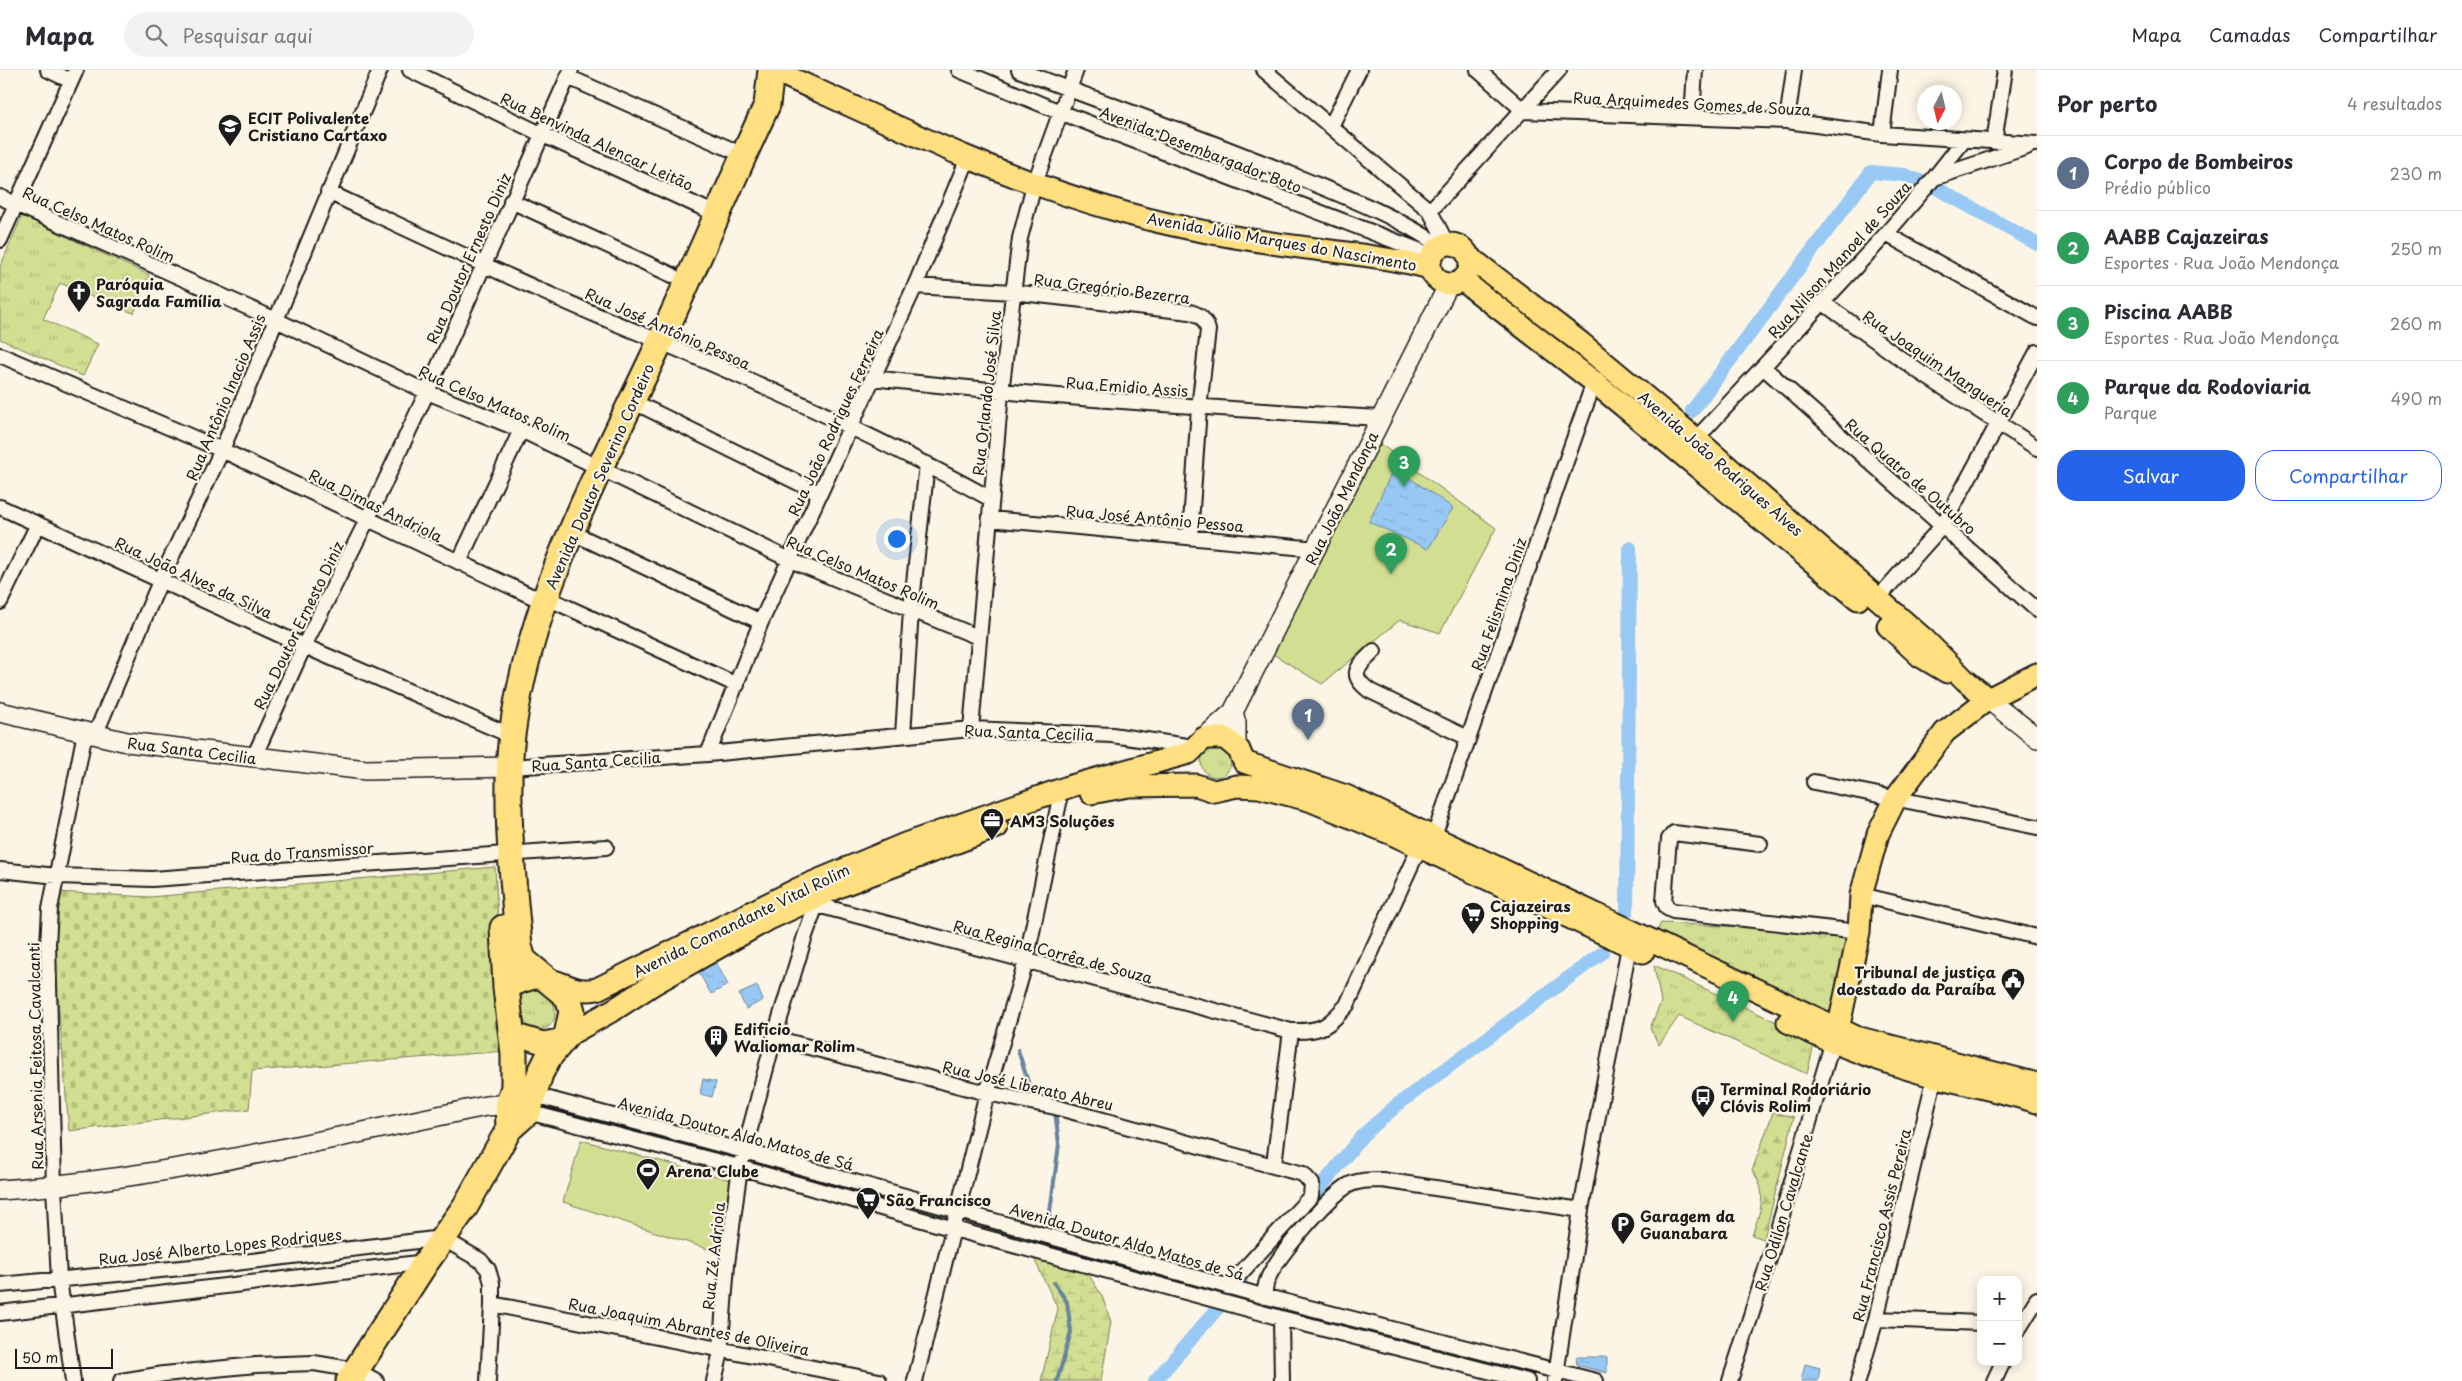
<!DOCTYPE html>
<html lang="pt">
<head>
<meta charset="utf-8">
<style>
  :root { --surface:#fff; --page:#f2f2f3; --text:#2b2b33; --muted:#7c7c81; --line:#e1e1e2; --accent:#2563eb }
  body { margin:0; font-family:"Playpen Sans",sans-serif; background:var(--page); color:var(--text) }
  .controls { position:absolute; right:15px; bottom:15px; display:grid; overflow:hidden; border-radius:10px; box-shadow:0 2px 12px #0003 }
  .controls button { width:45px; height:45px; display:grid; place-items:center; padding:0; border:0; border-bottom:1px solid var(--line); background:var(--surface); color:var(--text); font:25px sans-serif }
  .compass { position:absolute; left:1917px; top:15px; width:45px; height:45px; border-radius:50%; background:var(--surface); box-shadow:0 2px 12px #0003; rotate:187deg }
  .scale { position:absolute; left:15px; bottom:12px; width:98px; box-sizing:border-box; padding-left:5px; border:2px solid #1c1c1c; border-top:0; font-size:14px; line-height:18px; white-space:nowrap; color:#1c1c1c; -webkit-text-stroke:4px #fcf5e5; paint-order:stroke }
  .you { position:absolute; left:896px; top:468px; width:18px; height:18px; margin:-12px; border:4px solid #fff; border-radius:50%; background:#1a73e8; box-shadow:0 0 0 8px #1a73e833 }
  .badge { display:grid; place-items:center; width:32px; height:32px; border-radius:50%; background:var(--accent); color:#fff; font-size:16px; font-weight:700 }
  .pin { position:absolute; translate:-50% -41px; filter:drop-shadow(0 1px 2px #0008) }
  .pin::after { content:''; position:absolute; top:26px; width:18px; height:15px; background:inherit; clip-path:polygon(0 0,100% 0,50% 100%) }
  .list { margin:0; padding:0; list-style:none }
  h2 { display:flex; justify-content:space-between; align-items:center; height:65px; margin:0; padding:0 20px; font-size:21px }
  h2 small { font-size:16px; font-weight:400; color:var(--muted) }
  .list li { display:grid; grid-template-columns:32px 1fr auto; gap:15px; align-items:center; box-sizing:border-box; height:75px; padding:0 20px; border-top:1px solid var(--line) }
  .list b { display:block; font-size:19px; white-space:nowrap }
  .list p { margin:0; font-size:16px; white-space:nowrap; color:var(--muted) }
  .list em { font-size:16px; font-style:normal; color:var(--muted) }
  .actions { display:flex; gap:10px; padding:15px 20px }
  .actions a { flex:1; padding:11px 0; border:1px solid var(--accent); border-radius:20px; text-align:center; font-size:18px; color:var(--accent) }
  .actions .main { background:var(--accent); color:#fff }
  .icon { flex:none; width:28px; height:28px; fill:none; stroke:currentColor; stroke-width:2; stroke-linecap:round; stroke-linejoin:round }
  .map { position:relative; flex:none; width:2037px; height:1311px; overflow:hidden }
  header { display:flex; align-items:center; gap:30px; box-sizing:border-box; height:70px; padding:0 25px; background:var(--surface); border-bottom:1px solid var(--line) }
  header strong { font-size:24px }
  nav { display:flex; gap:28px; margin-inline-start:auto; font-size:18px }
  .search { width:350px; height:45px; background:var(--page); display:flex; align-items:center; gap:12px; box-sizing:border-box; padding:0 18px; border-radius:28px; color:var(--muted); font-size:19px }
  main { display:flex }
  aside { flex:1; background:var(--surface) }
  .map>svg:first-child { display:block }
</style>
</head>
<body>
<header>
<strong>Mapa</strong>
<div class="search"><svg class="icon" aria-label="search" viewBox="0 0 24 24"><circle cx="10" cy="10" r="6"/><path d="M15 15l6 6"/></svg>Pesquisar aqui</div>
<nav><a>Mapa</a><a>Camadas</a><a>Compartilhar</a></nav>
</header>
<main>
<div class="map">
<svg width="2037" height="1311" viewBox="0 0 2037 1311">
  <defs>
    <pattern id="grass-tufts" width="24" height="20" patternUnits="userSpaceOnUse" patternTransform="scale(1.25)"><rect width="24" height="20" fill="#d2de91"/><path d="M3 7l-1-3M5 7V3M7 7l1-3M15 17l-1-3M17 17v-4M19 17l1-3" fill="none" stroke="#b4be7c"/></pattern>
    <pattern id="forest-firs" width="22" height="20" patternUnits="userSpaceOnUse" patternTransform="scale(1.25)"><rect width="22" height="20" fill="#d2de91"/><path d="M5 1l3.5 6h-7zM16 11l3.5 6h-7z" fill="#b4be7c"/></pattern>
    <pattern id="wetland-marsh" width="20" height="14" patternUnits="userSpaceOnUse" patternTransform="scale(1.25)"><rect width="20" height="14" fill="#d2de91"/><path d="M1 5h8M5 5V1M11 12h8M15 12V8" fill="none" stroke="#b4be7c"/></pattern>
    <pattern id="cemetery-stones" width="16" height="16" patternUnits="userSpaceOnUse" patternTransform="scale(1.25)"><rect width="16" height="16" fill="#d2de91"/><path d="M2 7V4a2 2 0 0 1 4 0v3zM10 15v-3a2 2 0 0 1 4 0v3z" fill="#b4be7c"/></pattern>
    <pattern id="water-ripples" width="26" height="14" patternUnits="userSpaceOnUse" patternTransform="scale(1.25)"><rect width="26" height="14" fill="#98c9f4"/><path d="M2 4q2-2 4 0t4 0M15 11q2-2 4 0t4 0" fill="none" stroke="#82acd1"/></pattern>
  </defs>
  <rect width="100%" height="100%" fill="#fcf5e5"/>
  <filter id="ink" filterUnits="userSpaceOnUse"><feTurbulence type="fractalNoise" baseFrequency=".02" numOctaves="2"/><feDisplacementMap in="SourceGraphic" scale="10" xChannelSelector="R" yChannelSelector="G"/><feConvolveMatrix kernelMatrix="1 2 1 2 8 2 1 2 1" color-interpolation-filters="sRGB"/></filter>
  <g filter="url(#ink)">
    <path fill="url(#grass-tufts)" stroke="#777d56" d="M22 146 149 205 134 243 115 237 60 213 43 249 98 274 83 306 0 269V197Z
      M1201 692a15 15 0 1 1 30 0a15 15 0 1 1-30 0Z
      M1661 853 1851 862 1830 946 1656 863Z
      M1654 895 1815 970 1807 1004 1679 946 1659 975 1650 958 1661 932Z
      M533 914 550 923C558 943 559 960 533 960 517 951 515 922 533 914Z"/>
    <path fill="url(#forest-firs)" stroke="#777d56" d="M1773 1042 1794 1047 1764 1169 1752 1165C1760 1142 1769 1121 1752 1101Z"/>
    <path fill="url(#wetland-marsh)" stroke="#777d56" d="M1029 1178 1089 1205 1102 1226 1111 1252 1101 1311H1041L1058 1239Z"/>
    <path fill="url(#cemetery-stones)" stroke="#777d56" d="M495 797 505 981 252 1001 249 1039 69 1061 51 844 56 822 150 827Z"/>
    <path fill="#d2de91" stroke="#777d56" d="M1380 374 1496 458 1440 563 1400 550 1322 614 1268 581Z
      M581 1070 731 1110 717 1182 563 1132Z"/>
    <path fill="url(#water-ripples)" stroke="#66849e" d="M1394 397 1453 438 1428 479 1369 452Z
      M716 892 728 915 711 924 698 901Z
      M757 916 763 930 746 939 739 924Z
      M703 1009 716 1012 712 1027 700 1024Z
      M1576 1287H1607V1303L1577 1295Z
      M1805 1294 1820 1298 1818 1311H1801Z"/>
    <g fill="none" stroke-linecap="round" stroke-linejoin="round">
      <path stroke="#66849e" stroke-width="4" d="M1018 980 1029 1015 1047 1030
        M1049 1149 1059 1074 1055 1041
        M1054 1213 1067 1232 1071 1262 1057 1311"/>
      <path stroke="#98c9f4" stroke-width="14" d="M1938 119 2037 174
        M1692 341 1871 102 1905 105 1928 114
        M1627 841 1630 478
        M1307 1134 1362 1066 1397 1035 1602 883
        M1155 1311 1241 1211"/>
      <defs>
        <path id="street" d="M48 0 71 11
          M410 0 541 64 716 144
          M959 0 1060 42 1431 185
          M1019 0C1110 35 1203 68 1293 105 1343 126 1395 145 1440 176
          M1264 0 1430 141 1447 174
          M1478 0 1524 41
          M568 7 730 79
          M1524 41 1787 51 1882 64 2037 74
          M1692 47 1695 0
          M1787 51 1794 0
          M1331 56 1359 0
          M1882 64 1890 0
          M1994 72 2005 0
          M1934 108 1964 70
          M328 122C433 171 537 221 644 265 762 314 880 368 991 429
          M0 127 276 250 427 322 521 360 790 490 978 567
          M511 131 672 205
          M1430 141 1559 0
          M1886 164 2037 248
          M0 170 76 0
          M915 216 1012 222 1190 242C1200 245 1205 249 1208 260L1199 338 1190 467
          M1822 232 1918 301 2037 378
          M0 285 222 380 531 526 545 527 737 615
          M1763 297 2037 540
          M872 308C1041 327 1210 338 1380 348
          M632 331 819 423
          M1696 369 1886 164 1934 108 2027 77
          M0 437 304 576 512 666
          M990 449 1317 479
          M571 462 761 552
          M459 492 521 360
          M1878 528 1943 455 2037 282
          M0 532 38 454
          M1374 581C1358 597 1347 604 1370 621L1468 668
          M971 659 1001 323 1020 168 1034 115 1076 0
          M95 665 161 509 222 380 380 0
          M903 665 911 540 927 394
          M708 684 761 552 915 216 968 88
          M254 687 304 576 368 448 427 322 571 0
          M510 697 708 684 971 659 1112 665 1194 677
          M1814 712 2037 757
          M1434 766 1594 312
          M1760 774 1674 763 1669 769 1664 831 1667 838 1673 841 1859 862
          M0 800 57 806 152 809 606 777
          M1861 825 2037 867
          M806 832 1291 961C1322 962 1327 957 1347 935L1419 778
          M774 968 987 1023 1055 1037 1303 1104 1312 1114 1311 1126 1228 1217
          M534 1025 744 1081 1255 1224 1596 1311
          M528 1042 735 1096 954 1159 1281 1248 1527 1311
          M1274 1094 1291 961
          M0 1215 235 1193 442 1168 480 1190 488 1199 492 1213V1234L488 1311
          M1264 1227C1265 1222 1265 1216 1267 1211 1275 1188 1326 1130 1347 1116 1357 1110 1370 1110 1382 1110L1581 1140
          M492 1234 879 1311
          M0 1243 426 1192
          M1281 1248 1282 1311
          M1876 1249 1981 1253
          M2018 1260 2037 1229
          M73 1311 59 1209 54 1117 48 874 50 839 85 662
          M121 1311 164 1304 256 1295 314 1293 356 1300 376 1311
          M714 1311 720 1286 727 1194 740 1097 774 968 805 866 816 835
          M915 1311 987 1023 1026 891 1059 733
          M1555 1311 1581 1140 1629 876
          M1730 1311 1771 1183 1832 974
          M1858 1311 1876 1249 1935 1006
          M1994 1311 2003 1292"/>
        <path id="secondary" d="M1988 629 2037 668
          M0 642 127 672 366 700 510 697
          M1233 642 1236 653V677
          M1204 668 1233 642 1449 214
          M0 1120C164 1109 325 1069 486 1036L499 1035 520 1040"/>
        <path id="primary" d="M773 0C885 51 996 106 1115 140 1171 157 1241 169 1300 177 1344 183 1388 187 1430 198
          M1430 194a20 20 0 1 1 40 0a20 20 0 1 1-40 0Z
          M1468 186 1581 273 1696 369 1925 570 1965 610 1988 629
          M1462 210 1594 312 1858 529
          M1888 556 1920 586 1947 602
          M1091 723 1129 716 1196 715 1214 721 1237 716 1259 717 1309 730 1392 764 1643 882
          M506 918C517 914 529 907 540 908 562 910 573 924 597 919L800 818 905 774 1071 716 1189 683 1204 668H1225L1239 680 1244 692 1346 726 1856 967 2037 1014
          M1788 952C1836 975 1885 993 1936 1007 1970 1015 2004 1022 2037 1032
          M513 964 543 973 559 970 615 939 655 913 767 850 843 815 997 757
          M1833 971 1838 960 1859 862 1861 825 1878 764 1896 728 1945 662 1988 629 2037 604"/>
        <path id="highway" d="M503 858 506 918 514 984V1017L508 1036 509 1059
          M349 1311 426 1192 465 1137 509 1059 528 1042 540 1004 548 988 567 965 572 941 568 927 523 890 519 876C513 811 504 729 512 665 530 525 601 398 660 272 697 193 730 113 767 35L771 0"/>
      </defs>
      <use href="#street" stroke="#1c1c1c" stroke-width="18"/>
      <use href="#secondary" stroke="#1c1c1c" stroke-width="22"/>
      <use href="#primary" stroke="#1c1c1c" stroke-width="25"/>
      <use href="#highway" stroke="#1c1c1c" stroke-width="29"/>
      <use href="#street" stroke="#fcf5e5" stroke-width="14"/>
      <use href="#secondary" stroke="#fcf5e5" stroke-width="19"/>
      <use href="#primary" stroke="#ffdf80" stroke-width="21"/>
      <use href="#highway" stroke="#ffdf80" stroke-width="25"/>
    </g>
  </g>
  <defs>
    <symbol id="school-pin" viewBox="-11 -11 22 30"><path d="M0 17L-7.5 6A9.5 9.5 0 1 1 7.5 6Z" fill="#1c1c1c" stroke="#fcf5e5"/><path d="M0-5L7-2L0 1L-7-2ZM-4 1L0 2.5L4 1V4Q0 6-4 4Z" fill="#fff"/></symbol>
    <symbol id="church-pin" viewBox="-11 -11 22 30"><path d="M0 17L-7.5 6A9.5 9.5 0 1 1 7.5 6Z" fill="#1c1c1c" stroke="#fcf5e5"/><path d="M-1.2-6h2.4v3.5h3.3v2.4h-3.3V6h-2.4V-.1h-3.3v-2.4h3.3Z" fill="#fff"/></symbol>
    <symbol id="office-pin" viewBox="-11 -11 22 30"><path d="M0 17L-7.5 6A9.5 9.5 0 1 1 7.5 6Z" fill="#1c1c1c" stroke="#fcf5e5"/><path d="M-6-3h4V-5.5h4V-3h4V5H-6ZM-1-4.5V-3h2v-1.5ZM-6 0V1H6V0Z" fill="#fff"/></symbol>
    <symbol id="supermarket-pin" viewBox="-11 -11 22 30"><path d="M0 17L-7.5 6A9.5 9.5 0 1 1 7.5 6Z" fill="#1c1c1c" stroke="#fcf5e5"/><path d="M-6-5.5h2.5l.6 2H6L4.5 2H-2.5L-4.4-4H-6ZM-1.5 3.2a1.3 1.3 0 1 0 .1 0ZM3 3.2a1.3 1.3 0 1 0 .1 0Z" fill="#fff"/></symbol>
    <symbol id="civic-pin" viewBox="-11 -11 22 30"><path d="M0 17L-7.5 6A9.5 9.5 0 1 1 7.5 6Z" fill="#1c1c1c" stroke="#fcf5e5"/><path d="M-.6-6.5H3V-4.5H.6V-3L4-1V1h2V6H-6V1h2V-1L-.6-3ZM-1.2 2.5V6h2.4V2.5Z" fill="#fff"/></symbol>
    <symbol id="building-pin" viewBox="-11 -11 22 30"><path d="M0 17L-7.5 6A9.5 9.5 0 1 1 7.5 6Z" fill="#1c1c1c" stroke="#fcf5e5"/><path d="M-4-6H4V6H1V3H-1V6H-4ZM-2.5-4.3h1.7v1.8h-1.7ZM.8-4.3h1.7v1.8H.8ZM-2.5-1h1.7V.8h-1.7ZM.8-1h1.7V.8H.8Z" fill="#fff"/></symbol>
    <symbol id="bus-pin" viewBox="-11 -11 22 30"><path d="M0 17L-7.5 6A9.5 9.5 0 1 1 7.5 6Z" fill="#1c1c1c" stroke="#fcf5e5"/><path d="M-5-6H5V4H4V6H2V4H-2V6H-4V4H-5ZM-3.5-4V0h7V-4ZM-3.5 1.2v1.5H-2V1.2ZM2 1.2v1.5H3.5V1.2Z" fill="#fff"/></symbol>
    <symbol id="stadium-pin" viewBox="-11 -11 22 30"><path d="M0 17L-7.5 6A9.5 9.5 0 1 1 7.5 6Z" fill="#1c1c1c" stroke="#fcf5e5"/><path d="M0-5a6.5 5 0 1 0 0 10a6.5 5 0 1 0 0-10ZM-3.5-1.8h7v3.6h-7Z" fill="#fff"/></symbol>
    <symbol id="parking-pin" viewBox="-11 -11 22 30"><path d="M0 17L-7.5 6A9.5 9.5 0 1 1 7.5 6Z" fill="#1c1c1c" stroke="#fcf5e5"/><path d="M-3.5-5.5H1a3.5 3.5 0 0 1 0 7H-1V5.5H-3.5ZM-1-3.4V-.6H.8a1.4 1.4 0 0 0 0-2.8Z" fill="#fff"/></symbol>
  </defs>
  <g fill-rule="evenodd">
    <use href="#school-pin" x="216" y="42" width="28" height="38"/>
    <use href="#church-pin" x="65" y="208" width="28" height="38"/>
    <use href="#office-pin" x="978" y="736" width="28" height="38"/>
    <use href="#supermarket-pin" x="1459" y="830" width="28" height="38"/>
    <use href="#civic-pin" x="1999" y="896" width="28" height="38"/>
    <use href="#building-pin" x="702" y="953" width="28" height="38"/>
    <use href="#bus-pin" x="1689" y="1013" width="28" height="38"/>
    <use href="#stadium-pin" x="634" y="1086" width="28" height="38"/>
    <use href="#supermarket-pin" x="854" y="1115" width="28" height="38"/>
    <use href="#parking-pin" x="1609" y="1140" width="28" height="38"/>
  </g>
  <g text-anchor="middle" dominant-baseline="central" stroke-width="4.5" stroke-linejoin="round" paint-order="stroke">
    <g font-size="15" fill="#1c1c1c" stroke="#fcf5e5">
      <text transform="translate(1692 33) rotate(3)">Rua Arquimedes Gomes de Souza</text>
      <text transform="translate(597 71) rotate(25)">Rua Benvinda Alencar Leitão</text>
      <text transform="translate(1201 79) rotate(21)">Avenida Desembargador Boto</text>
      <text transform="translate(99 154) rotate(24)">Rua Celso Matos Rolim</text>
      <text transform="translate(1282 171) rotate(10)">Avenida Júlio Marques do Nascimento</text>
      <text transform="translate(468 188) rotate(-66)">Rua Doutor Ernesto Diniz</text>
      <text transform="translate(1839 189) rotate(-48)">Rua Nilson Manoel de Souza</text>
      <text transform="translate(1112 218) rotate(7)">Rua Gregório Bezerra</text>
      <text transform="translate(668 258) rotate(24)">Rua José Antônio Pessoa</text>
      <text transform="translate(1938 293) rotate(34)">Rua Joaquim Mangueria</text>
      <text transform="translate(1127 316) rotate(4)">Rua Emidio Assis</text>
      <text transform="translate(986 323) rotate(-84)">Rua Orlando José Silva</text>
      <text transform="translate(225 327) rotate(-67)">Rua Antônio Inacio Assis</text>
      <text transform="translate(495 333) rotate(24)">Rua Celso Matos Rolim</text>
      <text transform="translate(835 352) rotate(-65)">Rua João Rodrigues Ferreira</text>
      <text transform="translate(1721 393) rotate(41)">Avenida João Rodrigues Alves</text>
      <text transform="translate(599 406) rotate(-66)">Avenida Doutor Severino Cordeiro</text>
      <text transform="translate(1911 406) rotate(41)">Rua Quatro de Outubro</text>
      <text transform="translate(1341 428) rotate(-64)">Rua João Mendonça</text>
      <text transform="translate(376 435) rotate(26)">Rua Dimas Andriola</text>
      <text transform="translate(1155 448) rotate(5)">Rua José Antônio Pessoa</text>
      <text transform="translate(863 502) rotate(23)">Rua Celso Matos Rolim</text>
      <text transform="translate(194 507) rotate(25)">Rua João Alves da Silva</text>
      <text transform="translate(1498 534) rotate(-71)">Rua Felismina Diniz</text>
      <text transform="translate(298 555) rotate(-64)">Rua Doutor Ernesto Diniz</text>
      <text transform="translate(1029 662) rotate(2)">Rua Santa Cecilia</text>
      <text transform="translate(192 680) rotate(7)">Rua Santa Cecilia</text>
      <text transform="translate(596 691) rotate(-4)">Rua Santa Cecilia</text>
      <text transform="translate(302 782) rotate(-4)">Rua do Transmissor</text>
      <text transform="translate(741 850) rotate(-26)">Avenida Comandante Vital Rolim</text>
      <text transform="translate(1053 881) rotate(15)">Rua Regina Corrêa de Souza</text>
      <text transform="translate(35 986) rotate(-91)">Rua Arsenia Feitosa Cavalcanti</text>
      <text transform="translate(1028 1015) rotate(13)">Rua José Liberato Abreu</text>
      <text transform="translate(736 1063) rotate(15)">Avenida Doutor Aldo Matos de Sá</text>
      <text transform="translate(1783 1142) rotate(-73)">Rua Odilon Cavalcante</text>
      <text transform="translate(1881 1155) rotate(-76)">Rua Francisco Assis Pereira</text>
      <text transform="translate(1127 1171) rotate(16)">Avenida Doutor Aldo Matos de Sá</text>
      <text transform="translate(220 1176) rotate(-6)">Rua José Alberto Lopes Rodriques</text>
      <text transform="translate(713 1186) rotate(-84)">Rua Zé Adriola</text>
      <text transform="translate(689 1256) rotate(11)">Rua Joaquim Abrantes de Oliveira</text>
    </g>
    <g font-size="15" font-weight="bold" fill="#1c1c1c" stroke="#fcf5e5" text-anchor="start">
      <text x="248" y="47">ECIT Polivalente<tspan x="248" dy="17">Cristiano Cartaxo</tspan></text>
      <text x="96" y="213">Paróquia<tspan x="96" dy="17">Sagrada Família</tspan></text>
      <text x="1010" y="750">AM3 Soluções</text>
      <text x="1490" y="835">Cajazeiras<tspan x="1490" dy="17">Shopping</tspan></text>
      <text x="1996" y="901" text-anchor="end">Tribunal de justiça<tspan x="1996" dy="17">doestado da Paraíba</tspan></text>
      <text x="734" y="958">Edificio<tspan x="734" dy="17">Waliomar Rolim</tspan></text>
      <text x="1720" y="1018">Terminal Rodoriário<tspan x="1720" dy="17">Clóvis Rolim</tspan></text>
      <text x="666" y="1100">Arena Clube</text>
      <text x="886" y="1129">São Francisco</text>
      <text x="1640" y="1145">Garagem da<tspan x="1640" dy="17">Guanabara</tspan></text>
    </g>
  </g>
</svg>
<div class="controls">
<button>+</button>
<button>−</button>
</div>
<svg class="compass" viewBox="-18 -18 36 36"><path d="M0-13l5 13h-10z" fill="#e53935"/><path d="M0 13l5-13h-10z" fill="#7c7c81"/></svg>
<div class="scale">50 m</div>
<div class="you"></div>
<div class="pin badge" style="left:1308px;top:670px;background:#5c6f8a">1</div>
<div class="pin badge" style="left:1391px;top:504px;background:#2e9e5b">2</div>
<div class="pin badge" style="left:1404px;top:417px;background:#2e9e5b">3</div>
<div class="pin badge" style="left:1733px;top:952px;background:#2e9e5b">4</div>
</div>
<aside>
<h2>Por perto<small>4 resultados</small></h2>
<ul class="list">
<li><span class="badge" style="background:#5c6f8a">1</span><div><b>Corpo de Bombeiros</b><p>Prédio público</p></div><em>230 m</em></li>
<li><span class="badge" style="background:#2e9e5b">2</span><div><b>AABB Cajazeiras</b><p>Esportes · Rua João Mendonça</p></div><em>250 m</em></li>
<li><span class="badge" style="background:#2e9e5b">3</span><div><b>Piscina AABB</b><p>Esportes · Rua João Mendonça</p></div><em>260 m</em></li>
<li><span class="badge" style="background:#2e9e5b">4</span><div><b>Parque da Rodoviaria</b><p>Parque</p></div><em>490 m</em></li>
</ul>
<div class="actions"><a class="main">Salvar</a><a>Compartilhar</a></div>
</aside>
</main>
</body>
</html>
